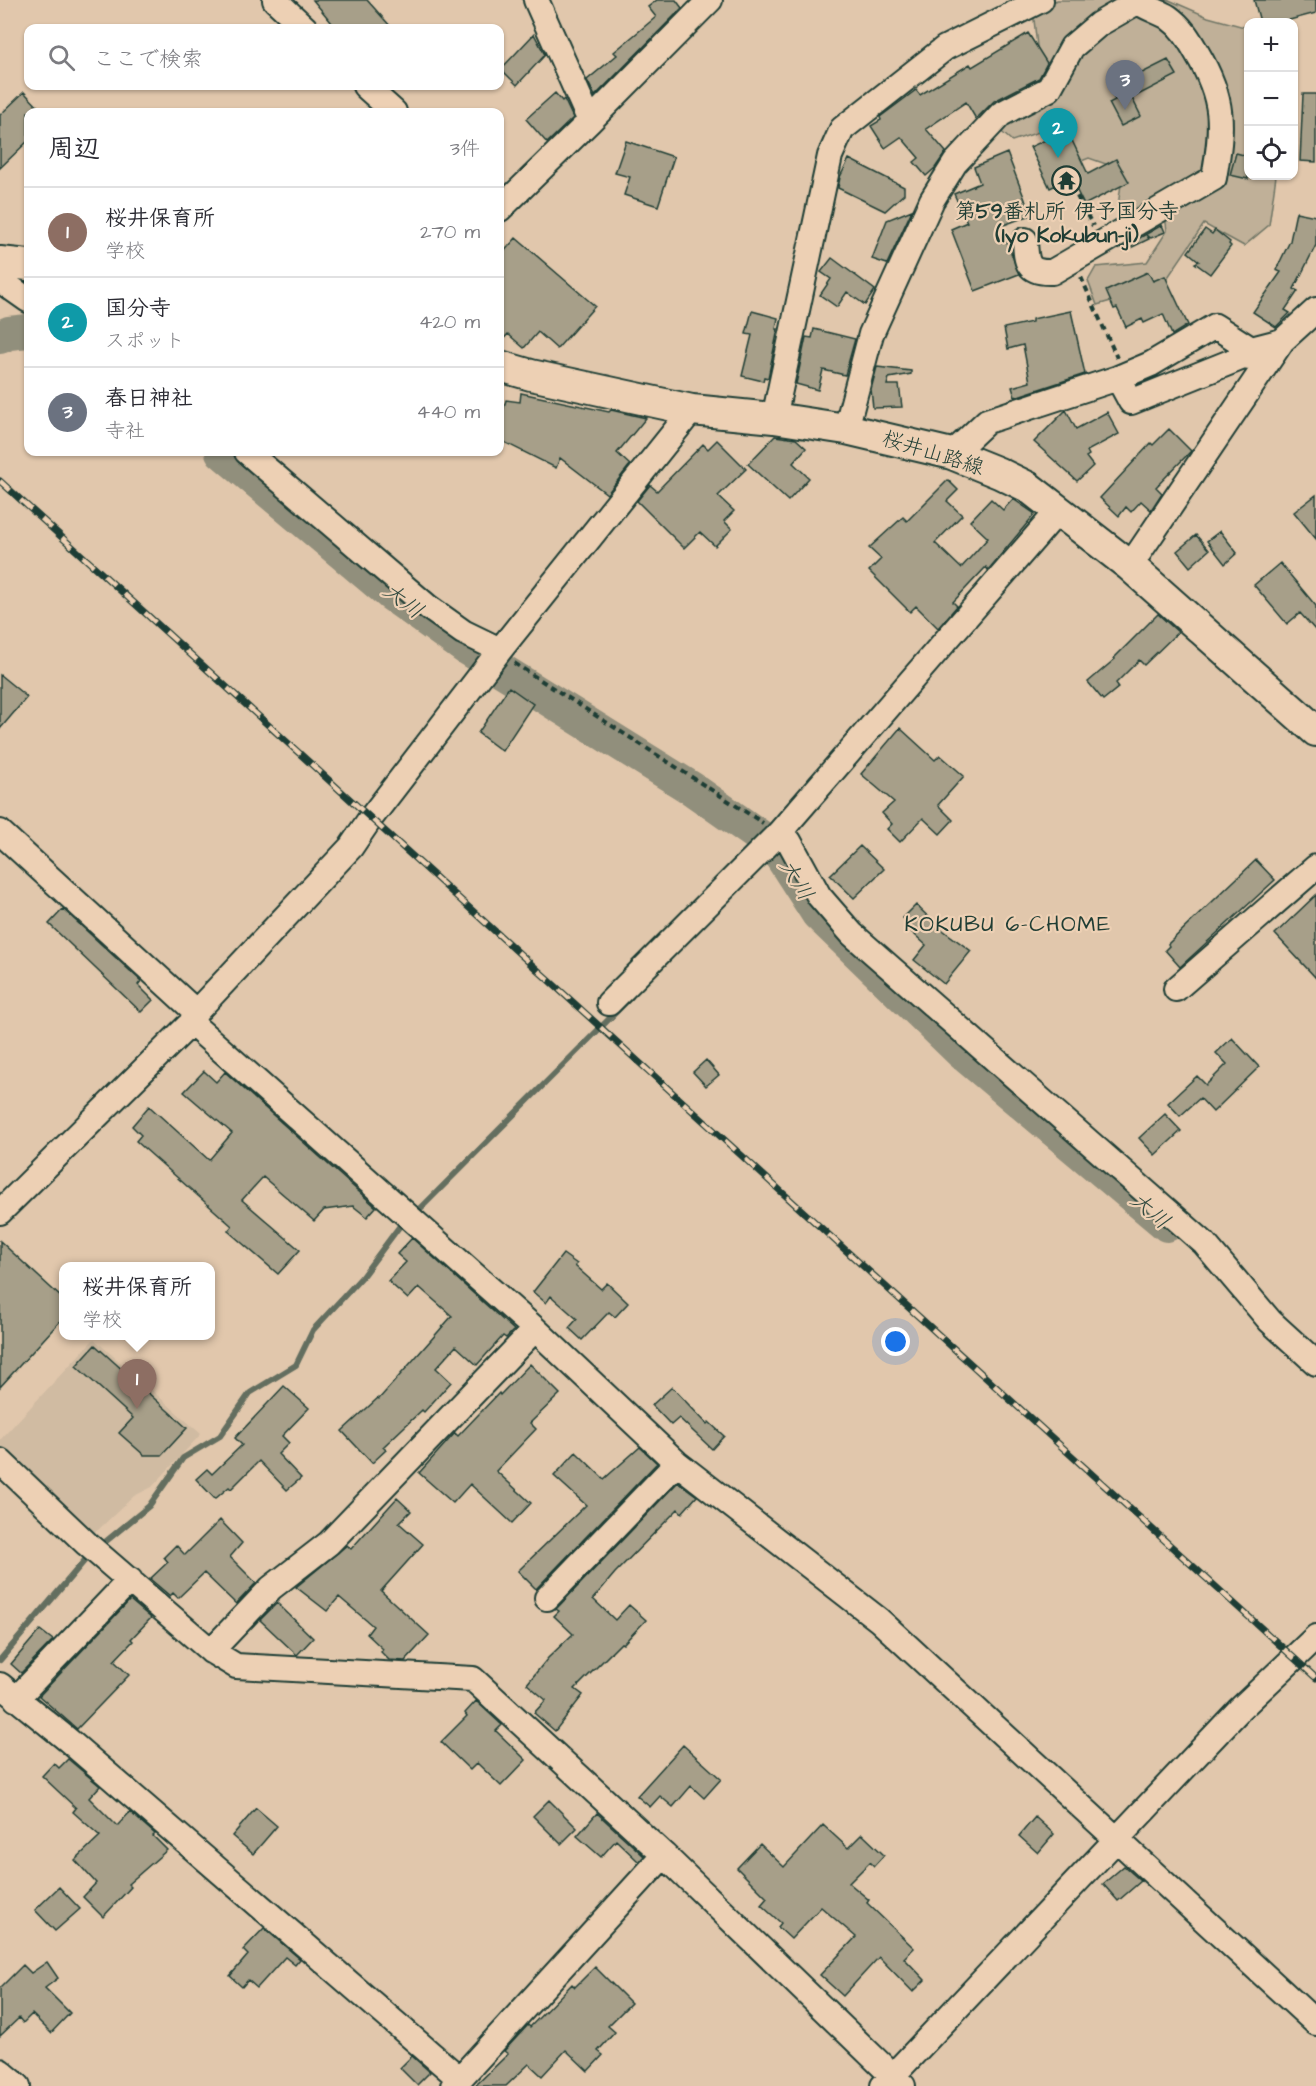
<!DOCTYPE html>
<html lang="ja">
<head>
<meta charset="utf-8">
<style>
  :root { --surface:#fff; --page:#f7f7f7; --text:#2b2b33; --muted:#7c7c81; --line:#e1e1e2; --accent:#d93025 }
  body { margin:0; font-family:"Architects Daughter","Klee One",sans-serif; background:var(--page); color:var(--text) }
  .controls { position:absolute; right:18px; top:18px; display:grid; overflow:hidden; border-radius:12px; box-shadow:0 2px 4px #0004 }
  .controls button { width:54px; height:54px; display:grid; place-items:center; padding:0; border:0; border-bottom:2px solid var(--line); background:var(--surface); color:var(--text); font:30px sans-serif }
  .you { position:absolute; left:896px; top:1342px; width:21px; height:21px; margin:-15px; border:4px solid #fff; border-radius:50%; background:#1a73e8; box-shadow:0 0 0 9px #1a73e833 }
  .badge { display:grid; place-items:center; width:39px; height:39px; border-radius:50%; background:var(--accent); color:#fff; font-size:20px; font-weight:700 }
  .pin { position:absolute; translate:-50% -50px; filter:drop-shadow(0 2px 3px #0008) }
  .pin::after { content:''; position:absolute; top:32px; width:21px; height:18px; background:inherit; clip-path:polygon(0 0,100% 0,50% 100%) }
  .popup { position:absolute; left:59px; top:1262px; width:156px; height:78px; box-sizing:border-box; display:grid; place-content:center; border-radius:12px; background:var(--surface); filter:drop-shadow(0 2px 4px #0005); font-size:20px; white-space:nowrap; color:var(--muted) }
  .popup b { font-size:22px; color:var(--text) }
  .popup::after { content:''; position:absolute; left:50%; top:100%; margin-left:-12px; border:12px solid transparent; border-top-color:var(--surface) }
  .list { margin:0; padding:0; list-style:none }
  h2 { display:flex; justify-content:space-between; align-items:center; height:78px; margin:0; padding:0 24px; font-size:26px }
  h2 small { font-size:20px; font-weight:400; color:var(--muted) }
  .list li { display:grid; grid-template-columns:39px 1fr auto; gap:18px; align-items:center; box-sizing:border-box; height:90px; padding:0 24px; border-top:2px solid var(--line) }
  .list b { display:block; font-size:22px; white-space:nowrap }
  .list p { margin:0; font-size:20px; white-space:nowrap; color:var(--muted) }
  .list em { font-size:20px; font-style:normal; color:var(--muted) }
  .icon { flex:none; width:33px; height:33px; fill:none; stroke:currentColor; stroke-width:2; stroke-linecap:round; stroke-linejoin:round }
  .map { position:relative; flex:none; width:1316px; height:2086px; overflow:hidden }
  .search { position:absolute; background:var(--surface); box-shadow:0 2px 4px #0004; left:24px; top:24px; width:480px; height:66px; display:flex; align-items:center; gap:15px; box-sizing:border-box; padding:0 21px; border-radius:12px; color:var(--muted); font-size:22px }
  .panel { position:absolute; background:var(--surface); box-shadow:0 2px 4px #0004; left:24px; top:108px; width:480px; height:348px; border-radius:12px }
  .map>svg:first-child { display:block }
</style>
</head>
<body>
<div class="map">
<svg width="1316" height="2086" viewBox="0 0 1316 2086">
  <rect width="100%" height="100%" fill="#e1c7ac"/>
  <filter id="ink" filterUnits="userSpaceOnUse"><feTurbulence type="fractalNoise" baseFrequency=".0167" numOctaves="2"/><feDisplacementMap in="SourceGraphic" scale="12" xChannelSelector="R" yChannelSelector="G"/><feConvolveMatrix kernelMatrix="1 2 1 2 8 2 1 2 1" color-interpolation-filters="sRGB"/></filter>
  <g filter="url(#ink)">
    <path fill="#d0bba2" d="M94 1339 201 1434 152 1487 134 1496 98 1530 88 1535 0 1450V1440Z"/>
    <path fill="#c0b098" stroke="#707666" stroke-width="1.5" d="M1057 0H1169L1208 17 1248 28V176H1276L1269 225 1244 246 1204 224 1162 286 1097 305 1088 281 1096 267 1147 262 1167 231 1165 215H1148L1118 206 1123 170 1089 158 1071 165 1051 128 1012 141 980 113 1040 72 1033 11Z"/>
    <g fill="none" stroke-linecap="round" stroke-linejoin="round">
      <path stroke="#636e5f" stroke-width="6" d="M414 1215 631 997
        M99 1547 149 1506 183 1458 220 1436 250 1393 296 1365 313 1330 361 1278 399 1227 406 1222
        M0 1660 91 1553"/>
      <path stroke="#918f7b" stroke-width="34" d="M0 337 9 333 28 331
        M222 452 392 595 466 648 691 788 775 847 818 914 961 1052 1167 1225"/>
    </g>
    <path fill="#a79f89" stroke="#1f3d34" stroke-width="1.5" d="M313 0H367L392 28H336Z
      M657 0H676L682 8 595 96 587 80 617 55 614 52 656 17 648 7Z
      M1254 0H1316V13L1282 22H1260Z
      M1028 33 1047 63 1039 78 994 101 976 119 966 102 926 129 946 152 935 168 926 176 914 162 919 158 901 137 885 148 871 126 881 120 880 117 916 90 920 95 970 64 972 67Z
      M534 34 545 55 517 85 501 69Z
      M1168 60 1177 75 1132 98 1141 116 1121 126 1109 103 1115 100 1110 89Z
      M24 92 43 112H28V141L0 168V115Z
      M555 93 562 101 564 99 573 118 547 143 526 119Z
      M1303 94H1316V162L1300 161Z
      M1067 130 1088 174 1116 159 1129 182 1084 205 1073 183 1059 190 1056 185 1050 188 1030 147Z
      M626 141 674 157 658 206 624 195 630 177 615 173Z
      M1007 153 1031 215 1001 226 1019 274 975 291 951 229 967 222 954 194 980 183 974 167Z
      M1236 153 1248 156V179L1230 175Z
      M849 159 904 187V194L885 211 838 188 840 177Z
      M912 210 887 264 872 259 887 220Z
      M1296 212 1316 216V245L1294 289 1298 291 1285 310 1290 313 1276 327 1253 312 1281 272 1276 270 1290 241Z
      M1162 225 1165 232 1151 238 1147 236 1149 239 1124 251 1122 248Z
      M1205 229 1212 234 1215 230 1230 242 1229 244 1231 246 1210 274 1195 263 1199 261 1188 252Z
      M516 238 595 306 557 349 538 332 524 348 508 334 500 343V256Z
      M832 258 875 290 865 305 847 292 837 307 820 295 831 279 821 272Z
      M1148 272 1153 281 1165 276 1188 325 1172 335 1163 314 1144 323 1142 319 1126 327 1117 308 1114 309 1106 291Z
      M752 311 778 318 776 329H778L768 378 764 377 763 381 742 376 752 335 746 334Z
      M1071 311 1085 374 1015 397 1012 387 1030 382 1023 345 1008 349 1004 328 1032 322V319Z
      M814 329 855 339 845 375 823 370 818 390 796 384 806 337 812 338Z
      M877 367 911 371V374L889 378 887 385H899L902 407 873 408 871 389Z
      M521 393 609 412 611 410 646 418 617 453 630 465 607 494 560 458 556 468 500 440V421L506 400 520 402Z
      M1066 410 1076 429 1107 412 1119 434 1087 451 1089 455 1086 457 1093 466 1077 481 1034 442Z
      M1169 429 1191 451 1156 487 1162 493 1151 510 1141 501 1131 512 1126 507 1119 516 1100 498 1151 443 1153 445Z
      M775 436 796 439 806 448 793 463 809 478 788 501 748 464Z
      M717 440 746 469 718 496 734 511 724 521 732 529 715 546 700 532 684 548 637 501 650 485 657 491 703 444 708 449Z
      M948 480 958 490 947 501 962 515 935 543 961 568 988 538 970 521 991 499 1003 510 1013 499 1035 514 988 570 986 567 953 602 957 606 938 628 916 606 910 612 869 571 881 559 869 548 903 517 907 521Z
      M1316 495V539L1294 512Z
      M1220 531 1237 553 1225 564 1207 541Z
      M1196 535 1209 550 1190 567 1177 551Z
      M1280 563 1316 606V631L1300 613 1287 624 1254 585Z
      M1158 614 1178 632 1144 665 1139 660 1116 683 1119 687 1103 700 1088 682 1115 659 1114 658Z
      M0 675 27 697 0 729Z
      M509 687 533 704 502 751 478 733Z
      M900 728 935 760 940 755 964 776 938 805 953 820 940 834 923 818 900 842 887 829 892 824 882 813 894 802 861 774Z
      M860 846 884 869 854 898 830 875Z
      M1256 860 1275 880 1180 967 1165 950 1169 946 1168 944Z
      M1316 895V978L1275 934Z
      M916 905 940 928 971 951 944 984 914 960 926 945 906 927 909 924 903 918Z
      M63 909 141 981 138 985 153 1000 141 1012 49 924Z
      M1232 1038 1259 1067 1213 1112 1200 1098 1180 1116 1168 1103 1197 1076 1206 1085 1227 1064 1216 1053Z
      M706 1060 719 1075 706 1086 693 1072Z
      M204 1071 216 1082 225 1072 376 1207 367 1217 353 1206 324 1210 314 1221 263 1177 242 1200 300 1250 278 1274 228 1231 232 1226 136 1141 141 1135 132 1126 149 1106 209 1160 232 1133 184 1092Z
      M1165 1114 1181 1131 1155 1155 1139 1138Z
      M412 1238 514 1330 506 1338 503 1336 477 1365 456 1346 436 1368 451 1382 424 1412 422 1410 383 1447 386 1450 372 1463 342 1431 378 1398 379 1399 452 1316 419 1287 408 1299 388 1281 406 1262 397 1254Z
      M0 1241 63 1299V1318L0 1387Z
      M563 1254 577 1264 575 1266 601 1289 607 1283 628 1303 615 1317 609 1312 582 1340 569 1328 577 1319 551 1296 546 1303 533 1292Z
      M95 1345 187 1428 162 1455H144L119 1433 133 1418 76 1366Z
      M530 1364 560 1394 530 1423 536 1429 496 1471 531 1503 512 1523 470 1484 453 1503 419 1473 455 1433 458 1436 499 1393 500 1395Z
      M284 1386 309 1408 282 1436 289 1443 278 1454 301 1478 287 1490 259 1461 231 1489 229 1487 215 1499 196 1479 207 1469 212 1474 242 1445 235 1438Z
      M672 1387 707 1424 709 1422 724 1436 712 1449 679 1418 671 1425 652 1405Z
      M640 1447 657 1463 536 1589 518 1571 586 1505 554 1476 576 1452 604 1479Z
      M678 1482 697 1496 682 1513 678 1509 615 1573 593 1599 615 1620 629 1605 646 1620 623 1644 621 1643 575 1689 583 1695 555 1731 534 1713 546 1700 527 1684 548 1658 573 1634 554 1616 559 1611 556 1609Z
      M397 1498 411 1511 399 1523 423 1544 381 1591 429 1635 405 1661 389 1660 381 1652 383 1649 367 1634 373 1626 339 1597 327 1611 296 1587 347 1545 351 1549Z
      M220 1520 242 1543 230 1557 256 1583 236 1604 204 1573 178 1598 173 1593 170 1596 150 1579 168 1562 164 1557 176 1545 185 1555Z
      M130 1600 151 1618 131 1639 133 1641 114 1661 129 1675 77 1729 39 1696Z
      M277 1603 313 1638 297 1655 260 1620Z
      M40 1630 53 1640 21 1673 11 1664Z
      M476 1701 502 1725 496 1731 526 1760 501 1786 477 1763 470 1770 441 1742 467 1716 465 1713Z
      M683 1745 721 1779 704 1798 691 1786 673 1807 660 1796 650 1807 637 1796Z
      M68 1759 100 1786 89 1798 117 1826 130 1812 155 1834 153 1836 167 1850 128 1884 131 1887 103 1917 83 1897 96 1883 75 1860 100 1836 73 1812 76 1808 42 1776 54 1763 59 1768Z
      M549 1800 577 1828 561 1844 533 1816Z
      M256 1808 277 1826 253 1854 232 1836Z
      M597 1813 644 1856 639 1862 616 1840 601 1857 577 1836Z
      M1035 1817 1054 1834 1038 1853 1019 1836Z
      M823 1825 848 1848 862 1834 884 1855 874 1866 870 1862 849 1883 869 1900 867 1903 914 1948 904 1958 925 1980 913 1992 879 1957 843 1996 820 1975 856 1937 821 1907 791 1939 778 1927 781 1923 761 1905 767 1898 737 1868 760 1844 784 1867Z
      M1124 1866 1141 1881 1118 1901 1103 1884Z
      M59 1887 80 1909 55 1931 35 1910Z
      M264 1928 300 1959 295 1965 285 1957 257 1988 248 1980 242 1987 230 1976 248 1955 243 1950Z
      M47 1962 58 1978 45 1988 70 2013 51 2033 32 2014 23 2023 19 2018 0 2036V1988L23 1965 31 1973Z
      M595 1967 631 2003 608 2026 615 2032 598 2051 603 2055 588 2071 566 2050 542 2076 529 2064 506 2086H475L508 2054 504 2051 528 2025 530 2027 572 1984 575 1987Z
      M412 2056 430 2072 417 2085 400 2068Z"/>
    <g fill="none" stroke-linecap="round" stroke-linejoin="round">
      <defs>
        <path id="minor" d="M275 0 305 28
          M536 0 590 121
          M365 86 394 112
          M500 209 590 121 710 0
          M1025 240C1026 263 1027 273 1052 272L1214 178C1223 126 1225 100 1197 53 1189 39 1182 27 1168 17 1158 11 1145 8 1135 0
          M4 262 1 281 28 300
          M1118 378 1131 402 1243 357 1266 360
          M774 418 830 156 842 129 945 48 1041 0
          M846 429 871 334 932 200 955 163 1001 114 1049 89 1072 47 1099 24 1137 2
          M247 452 428 607 463 632 500 650
          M952 454 987 421 1118 378 1151 364 1215 326 1251 349 1282 341
          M1130 566 1282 341 1316 310
          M0 832 196 1012
          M779 833 789 841 819 896 852 934 1204 1243 1270 1321 1316 1363
          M1176 989 1316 867
          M609 1003 779 833 1058 511
          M191 1023 535 1329 677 1463 879 1620 1316 2023
          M0 1212 191 1023 196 1012 351 847 370 819 500 650 692 410
          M0 1461 87 1544 211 1651 236 1666 473 1679 664 1855 903 2086
          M547 1598 677 1463
          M211 1651 271 1588 329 1543 535 1329
          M0 1685 68 1740 460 2079
          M16 1699 130 1580
          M0 2071 18 2086
          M453 2086 664 1855
          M883 2086 1239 1710 1316 1637"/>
        <path id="major" d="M0 262 28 265
          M500 366 531 375 692 410 774 418 846 429 952 454 999 473 1028 487 1130 566 1316 731"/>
      </defs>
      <use href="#minor" stroke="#1f3d34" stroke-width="28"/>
      <use href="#major" stroke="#1f3d34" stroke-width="34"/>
      <path stroke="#1f3d34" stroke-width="4" stroke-dasharray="6 4.5" stroke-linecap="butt" d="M1072 187 1093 226
        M1081 277 1117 358
        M514 663 763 823"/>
      <use href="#minor" stroke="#edd0b4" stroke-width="24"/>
      <use href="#major" stroke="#edd0b4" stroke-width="30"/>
      <defs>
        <path id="rail" d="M0 481 1316 1678"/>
      </defs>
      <use href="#rail" stroke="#1f3d34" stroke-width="7"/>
      <use href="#rail" stroke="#edd0b4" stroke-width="4.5" stroke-dasharray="14" stroke-linecap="butt"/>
    </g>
  </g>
  <defs>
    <symbol id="temple-ring" viewBox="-11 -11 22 22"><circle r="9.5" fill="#edd0b4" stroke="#1f3d34" stroke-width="1.5"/><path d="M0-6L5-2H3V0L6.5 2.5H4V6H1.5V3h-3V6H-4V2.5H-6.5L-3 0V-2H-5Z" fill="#1f3d34"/></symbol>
  </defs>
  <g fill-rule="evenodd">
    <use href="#temple-ring" x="1050" y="164" width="33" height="33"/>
  </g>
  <g text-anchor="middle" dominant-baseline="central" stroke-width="4.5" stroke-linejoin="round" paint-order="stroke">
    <g font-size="21" font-weight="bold" fill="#1f3d34" stroke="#edd0b4">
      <text x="1067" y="211">第59番札所 伊予国分寺<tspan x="1067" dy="24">(Iyo Kokubun-ji)</tspan></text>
    </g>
    <g font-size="21" fill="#1f3d34" stroke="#edd0b4">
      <text transform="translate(933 453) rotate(17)">桜井山路線</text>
    </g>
    <g font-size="22" font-style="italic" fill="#30493f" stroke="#edd0b4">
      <text transform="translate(403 601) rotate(37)">大川</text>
      <text transform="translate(796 880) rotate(58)">大川</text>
      <text transform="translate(1150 1211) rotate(40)">大川</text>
    </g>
    <g font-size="22" letter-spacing="1.5" fill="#1f3d34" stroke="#edd0b4">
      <text x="1008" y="924">KOKUBU 6-CHOME</text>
    </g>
  </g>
</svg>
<div class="controls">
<button>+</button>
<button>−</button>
<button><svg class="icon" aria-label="locate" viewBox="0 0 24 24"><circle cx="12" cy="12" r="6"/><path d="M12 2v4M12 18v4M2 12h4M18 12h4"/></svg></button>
</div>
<div class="you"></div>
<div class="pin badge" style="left:137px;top:1409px;background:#8d6e63">1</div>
<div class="popup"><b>桜井保育所</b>学校</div>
<div class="pin badge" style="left:1058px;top:158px;background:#0f9aa8">2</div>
<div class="pin badge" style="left:1125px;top:110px;background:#6b7280">3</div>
<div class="search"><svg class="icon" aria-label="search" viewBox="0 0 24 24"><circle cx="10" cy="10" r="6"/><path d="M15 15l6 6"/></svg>ここで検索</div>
<section class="panel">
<h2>周辺<small>3件</small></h2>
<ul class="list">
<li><span class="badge" style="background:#8d6e63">1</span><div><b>桜井保育所</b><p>学校</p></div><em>270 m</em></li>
<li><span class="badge" style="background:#0f9aa8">2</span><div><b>国分寺</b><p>スポット</p></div><em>420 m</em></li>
<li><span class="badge" style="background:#6b7280">3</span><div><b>春日神社</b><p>寺社</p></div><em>440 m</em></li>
</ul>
</section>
</div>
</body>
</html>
